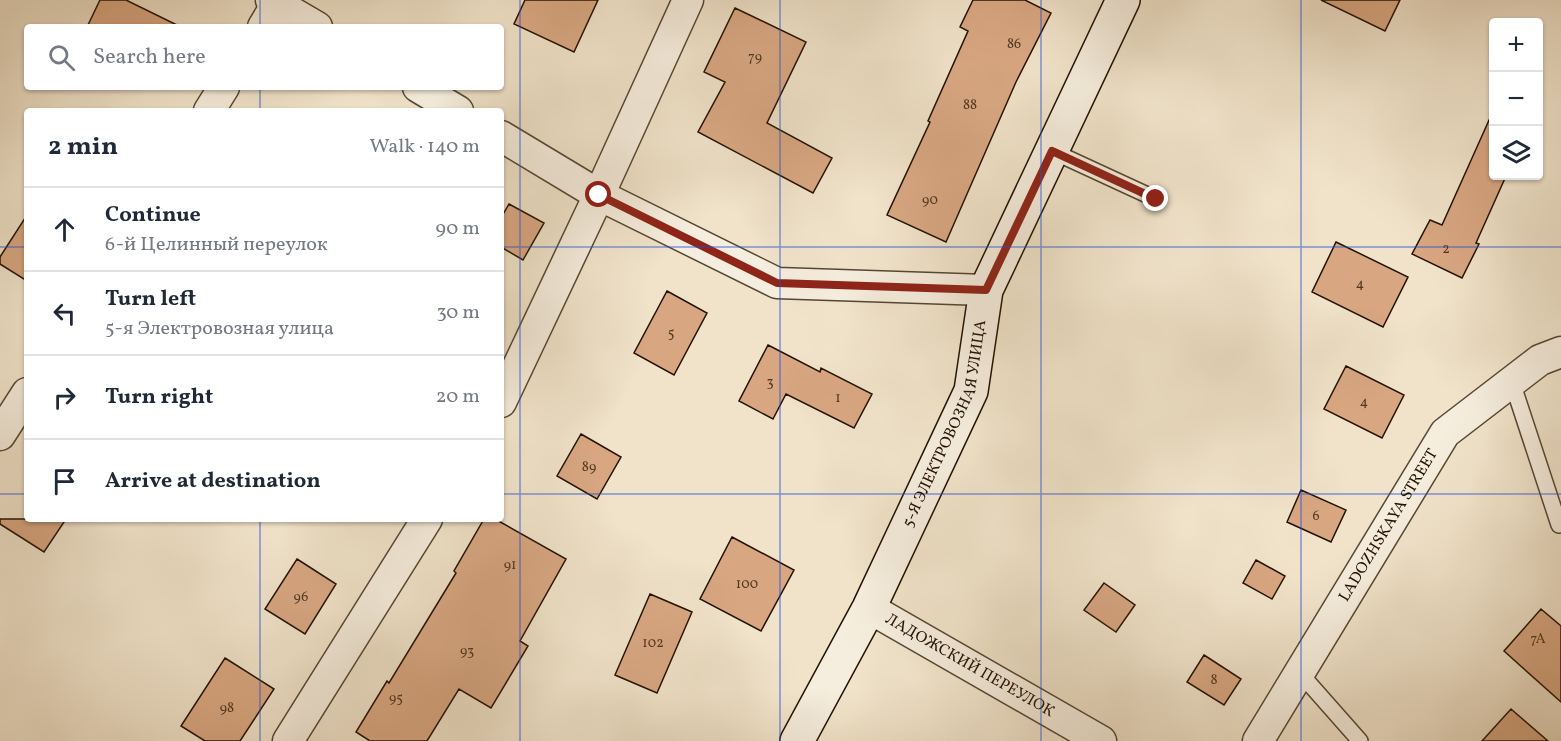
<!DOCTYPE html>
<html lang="en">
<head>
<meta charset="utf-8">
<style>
  :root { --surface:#fff; --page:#f6f6f7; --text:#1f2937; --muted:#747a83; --line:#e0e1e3 }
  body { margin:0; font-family:Vollkorn,serif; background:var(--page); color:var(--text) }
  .controls { position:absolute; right:18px; top:18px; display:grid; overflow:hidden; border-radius:6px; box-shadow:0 2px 4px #0004 }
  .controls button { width:54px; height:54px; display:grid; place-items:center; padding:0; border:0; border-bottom:2px solid var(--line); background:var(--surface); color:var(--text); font:30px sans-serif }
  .stop { position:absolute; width:18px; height:18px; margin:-14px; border:4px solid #8f2418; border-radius:50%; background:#fff }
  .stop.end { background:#8f2418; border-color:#fff; box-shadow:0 2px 6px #0008 }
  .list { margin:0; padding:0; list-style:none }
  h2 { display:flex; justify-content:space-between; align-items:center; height:78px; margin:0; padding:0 24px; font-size:26px }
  h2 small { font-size:20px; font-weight:400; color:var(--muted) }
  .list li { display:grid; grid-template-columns:39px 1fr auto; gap:18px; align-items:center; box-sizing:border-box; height:84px; padding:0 24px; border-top:2px solid var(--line) }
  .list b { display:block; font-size:22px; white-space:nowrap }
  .list p { margin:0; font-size:20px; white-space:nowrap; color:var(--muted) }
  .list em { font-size:20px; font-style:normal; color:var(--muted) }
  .icon { flex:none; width:33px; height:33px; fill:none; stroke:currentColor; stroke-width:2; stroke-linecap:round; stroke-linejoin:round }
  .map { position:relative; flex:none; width:1561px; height:741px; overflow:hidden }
  .search { position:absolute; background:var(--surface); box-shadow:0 2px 4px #0004; left:24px; top:24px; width:480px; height:66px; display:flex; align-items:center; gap:15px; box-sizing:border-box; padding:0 21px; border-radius:6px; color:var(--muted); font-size:22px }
  .panel { position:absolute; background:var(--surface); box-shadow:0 2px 4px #0004; left:24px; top:108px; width:480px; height:414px; border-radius:6px }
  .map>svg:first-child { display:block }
</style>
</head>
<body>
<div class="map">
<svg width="1561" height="741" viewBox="0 0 1561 741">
  <rect width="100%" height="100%" fill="#f0e3ca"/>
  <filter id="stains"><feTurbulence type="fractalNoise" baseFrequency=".00333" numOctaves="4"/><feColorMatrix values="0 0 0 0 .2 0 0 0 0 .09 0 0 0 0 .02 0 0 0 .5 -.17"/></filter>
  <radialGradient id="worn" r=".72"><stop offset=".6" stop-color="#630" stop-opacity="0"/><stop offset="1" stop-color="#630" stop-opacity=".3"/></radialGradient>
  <path fill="#d8a782" stroke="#231200" stroke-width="1.5" d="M100 0H126L181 27H87Z
    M525 0H598L574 52 514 24Z
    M973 0H1025L1051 13 1016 82 946 242 887 215 930 122 928 121 968 31 960 27Z
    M1321 0H1400L1385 31Z
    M735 8 806 42 767 123 832 158 813 193 698 132 725 82 704 72Z
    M1494 109V176H1506L1476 243 1479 244 1462 278 1412 254 1430 220 1442 225Z
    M509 204 544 223 523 260 501 247V218Z
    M27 215V281L0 264V257Z
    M1336 242 1408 277 1383 327 1312 292Z
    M667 291 707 313 674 375 634 353Z
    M768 345 820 372 821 368 872 394 854 428 786 394 773 419 739 401Z
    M1346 366 1404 395 1382 438 1324 409Z
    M581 434 621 457 597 499 557 476Z
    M1301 490 1346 510 1331 542 1287 522Z
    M0 519H66L44 552 0 524Z
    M484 519H495L566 559 520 641 528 646 491 708 459 689 427 741H370L356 732 387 681 389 683 456 573 454 571Z
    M732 537 794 570 761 631 700 599Z
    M297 559 336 584 305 634 265 609Z
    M1256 560 1285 576 1272 599 1243 583Z
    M1104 583 1135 605 1116 632 1084 610Z
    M650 594 692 612 657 693 615 675Z
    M1541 609 1561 626V702L1504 651Z
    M1204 655 1241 679 1224 705 1187 682Z
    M225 658 274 689 240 741H205L181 726Z
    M1511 709 1548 741H1482Z"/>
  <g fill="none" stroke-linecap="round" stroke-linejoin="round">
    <defs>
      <path id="lane" d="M1052 151 1156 199
        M1512 382 1559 525
        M1300 673 1360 741"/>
      <g id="street">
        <path d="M271 0 317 27"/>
        <path d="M263 27 279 0"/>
        <path d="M418 87 458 111"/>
        <path d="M209 111 224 87"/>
        <path d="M501 136 599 195 777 283 986 290"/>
        <path d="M501 402 599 195 688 0"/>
        <path d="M0 435 27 393"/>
        <path id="s1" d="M869 608 1101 741"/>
        <path d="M288 741 427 519"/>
        <path id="s2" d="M1258 741 1445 433 1540 360 1561 352"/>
      </g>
      <g id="secondary">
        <path id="s3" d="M797 741 869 608 971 391 986 290 1123 0"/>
      </g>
    </defs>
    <use href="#lane" stroke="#564632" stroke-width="18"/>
    <use href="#street" stroke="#564632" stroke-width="33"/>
    <use href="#secondary" stroke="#231200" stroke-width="36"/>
    <use href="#lane" stroke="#f5eddd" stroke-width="15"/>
    <use href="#street" stroke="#f5eddd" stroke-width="30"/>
    <use href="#secondary" stroke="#f5eddd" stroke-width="33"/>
  </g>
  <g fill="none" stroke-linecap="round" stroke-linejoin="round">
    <path stroke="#8f2418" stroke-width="8" d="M599 195 777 283 986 290 1052 151 1156 199"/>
  </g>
  <path fill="none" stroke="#1d4ed8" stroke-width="1.5" stroke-opacity="0.55" d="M260 0V27M520 0V741M780 0V741M1041 0V741M1301 0V741M260 87V111M0 247H27M501 247H1561M0 494H27M501 494H1561M260 519V741"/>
  <g text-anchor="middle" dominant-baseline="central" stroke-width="6" stroke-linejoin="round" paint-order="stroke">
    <g font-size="14" fill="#503720">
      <text x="1014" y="44">86</text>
      <text x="755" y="57">79</text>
      <text x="970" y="105">88</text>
      <text x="930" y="200">90</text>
      <text x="1446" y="249">2</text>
      <text x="1360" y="284">4</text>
      <text x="671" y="333">5</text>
      <text x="770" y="382">3</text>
      <text x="838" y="398">1</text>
      <text x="1364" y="402">4</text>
      <text x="589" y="467">89</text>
      <text x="1316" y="516">6</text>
      <text x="510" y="565">91</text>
      <text x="747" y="584">100</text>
      <text x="301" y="597">96</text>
      <text x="1538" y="639">7А</text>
      <text x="653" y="643">102</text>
      <text x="467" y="651">93</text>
      <text x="1214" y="680">8</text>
      <text x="396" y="698">95</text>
      <text x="227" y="708">98</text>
    </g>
    <g font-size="16" fill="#231200" stroke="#f5eddd">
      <text stroke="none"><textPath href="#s3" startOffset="352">5-Я ЭЛЕКТРОВОЗНАЯ УЛИЦА</textPath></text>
      <text stroke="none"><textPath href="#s2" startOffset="252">LADOZHSKAYA STREET</textPath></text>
      <text stroke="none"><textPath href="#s1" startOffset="116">ЛАДОЖСКИЙ ПЕРЕУЛОК</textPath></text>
    </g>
  </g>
  <rect width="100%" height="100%" filter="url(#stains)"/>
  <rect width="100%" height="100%" fill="url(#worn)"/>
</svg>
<div class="controls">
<button>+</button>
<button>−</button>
<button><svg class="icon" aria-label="layers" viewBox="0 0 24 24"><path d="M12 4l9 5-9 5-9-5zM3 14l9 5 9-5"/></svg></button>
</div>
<div class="stop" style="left:599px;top:195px"></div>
<div class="stop end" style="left:1156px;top:199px"></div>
<div class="search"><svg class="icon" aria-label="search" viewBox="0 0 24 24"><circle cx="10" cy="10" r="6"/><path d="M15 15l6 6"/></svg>Search here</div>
<section class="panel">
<h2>2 min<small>Walk · 140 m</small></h2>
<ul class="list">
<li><svg class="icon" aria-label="ahead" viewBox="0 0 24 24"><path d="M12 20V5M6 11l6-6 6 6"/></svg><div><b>Continue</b><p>6-й Целинный переулок</p></div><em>90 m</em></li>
<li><svg class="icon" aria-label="left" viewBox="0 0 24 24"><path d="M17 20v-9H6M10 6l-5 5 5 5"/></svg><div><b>Turn left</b><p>5-я Электровозная улица</p></div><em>30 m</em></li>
<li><svg class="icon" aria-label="right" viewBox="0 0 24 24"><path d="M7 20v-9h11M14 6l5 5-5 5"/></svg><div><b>Turn right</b></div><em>20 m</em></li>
<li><svg class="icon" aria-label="arrive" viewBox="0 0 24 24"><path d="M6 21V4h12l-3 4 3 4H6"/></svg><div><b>Arrive at destination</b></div></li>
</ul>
</section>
</div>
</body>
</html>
